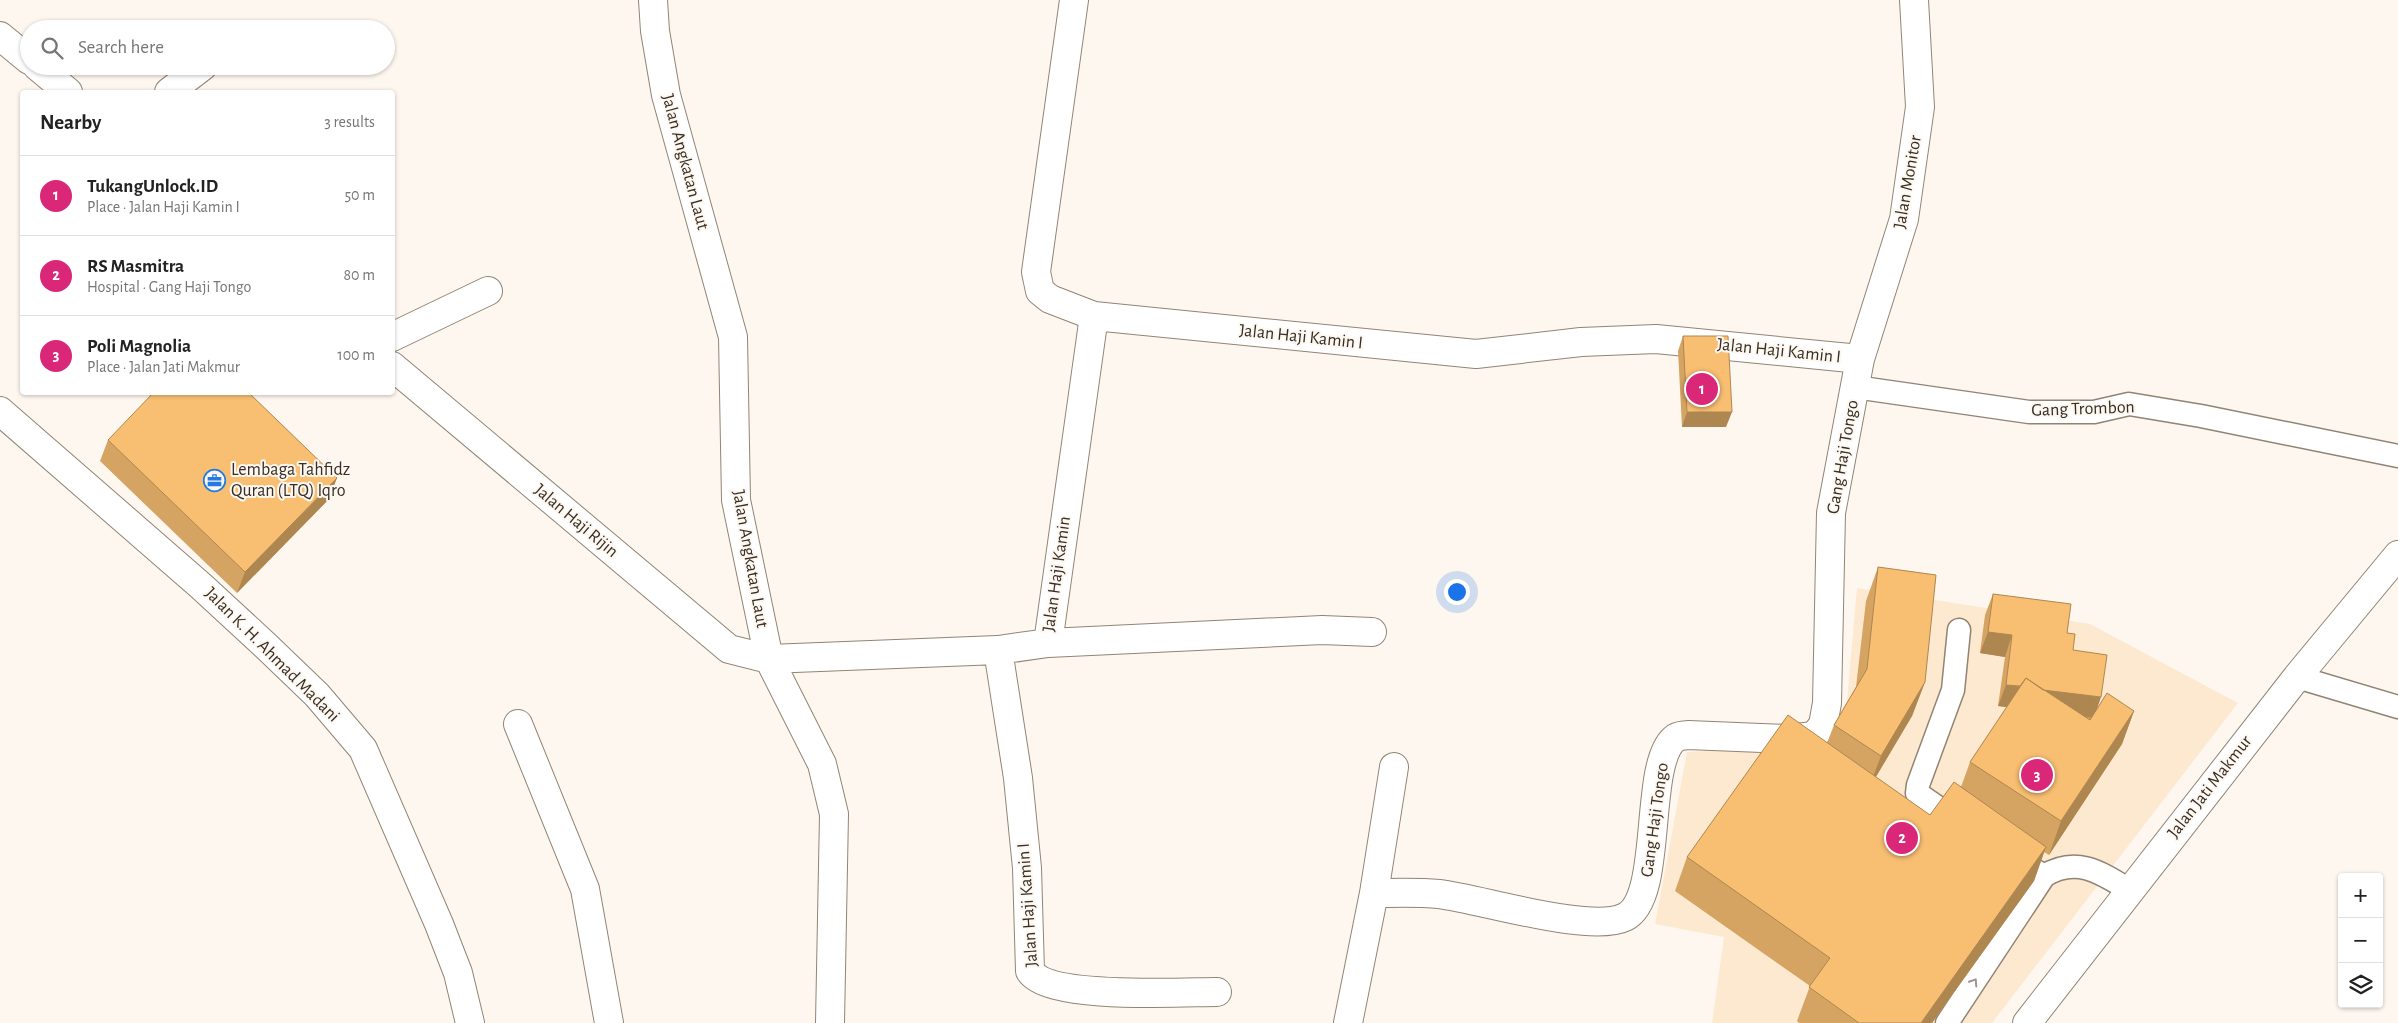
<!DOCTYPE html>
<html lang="en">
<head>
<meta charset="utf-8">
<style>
  :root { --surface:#fff; --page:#f6f6f6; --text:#222; --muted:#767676; --line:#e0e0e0; --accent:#db2777 }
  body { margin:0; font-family:"Alegreya Sans",sans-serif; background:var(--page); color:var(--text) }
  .controls { position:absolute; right:15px; bottom:15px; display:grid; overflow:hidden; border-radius:5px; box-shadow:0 1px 4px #0004 }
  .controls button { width:45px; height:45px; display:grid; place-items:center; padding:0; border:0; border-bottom:1px solid var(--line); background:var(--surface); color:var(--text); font:25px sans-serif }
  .you { position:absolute; left:1456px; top:591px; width:18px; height:18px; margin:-12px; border:4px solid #fff; border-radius:50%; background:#1a73e8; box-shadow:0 0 0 8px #1a73e833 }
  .badge { display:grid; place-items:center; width:32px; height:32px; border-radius:50%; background:var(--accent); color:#fff; font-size:16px; font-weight:700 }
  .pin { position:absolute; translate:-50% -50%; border:2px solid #fff; box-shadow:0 1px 5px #0006 }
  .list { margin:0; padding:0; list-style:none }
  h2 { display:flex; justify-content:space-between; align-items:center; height:65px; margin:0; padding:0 20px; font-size:21px }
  h2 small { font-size:16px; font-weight:400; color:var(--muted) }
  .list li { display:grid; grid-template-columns:32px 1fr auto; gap:15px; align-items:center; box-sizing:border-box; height:80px; padding:0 20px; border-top:1px solid var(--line) }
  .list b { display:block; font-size:19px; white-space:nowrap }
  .list p { margin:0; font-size:16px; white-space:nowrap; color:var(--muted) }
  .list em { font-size:16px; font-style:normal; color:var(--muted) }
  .icon { flex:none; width:28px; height:28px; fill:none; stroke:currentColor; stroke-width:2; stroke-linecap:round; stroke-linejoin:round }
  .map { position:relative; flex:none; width:2398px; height:1023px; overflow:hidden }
  .search { position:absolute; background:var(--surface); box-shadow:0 1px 4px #0004; left:20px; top:20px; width:375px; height:55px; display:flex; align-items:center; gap:12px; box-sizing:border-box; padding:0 18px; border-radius:28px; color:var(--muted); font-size:19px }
  .panel { position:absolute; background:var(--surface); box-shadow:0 1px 4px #0004; left:20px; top:90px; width:375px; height:305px; border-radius:5px }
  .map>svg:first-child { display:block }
</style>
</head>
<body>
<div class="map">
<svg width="2398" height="1023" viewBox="0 0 2398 1023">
  <rect width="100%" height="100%" fill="#fef7f0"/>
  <path fill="#fde9cf" d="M1857 588 2090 624 2238 703 1992 1023H1712L1724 937 1655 924 1687 752 1821 743 1847 701Z"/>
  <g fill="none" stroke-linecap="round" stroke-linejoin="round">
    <defs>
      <path id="lane" d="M1855 387 2029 412H2094L2129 404 2201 416 2398 456
        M1959 630 1953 690 1918 785 1917 793 1962 824
        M2297 677 2398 707
        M2012 856 2044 876
        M1947 1023 2044 876C2076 856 2100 872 2129 890"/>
      <path id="street" d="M653 0 655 31 666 95 733 337 736 500 769 659 822 764 834 814 830 1023
        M1074 0 1036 272 1040 291 1050 299 1094 316 1476 354 1581 342 1656 339 1860 359
        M0 36 29 60
        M37 66 68 92
        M169 92 203 66
        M392 337 488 291
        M392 366 729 649 769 659 998 650 1048 643 1322 630 1372 632
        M0 411 201 586 266 646 317 695 363 749 439 924 458 973 470 1023
        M1048 643 1094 316
        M998 650 1018 778 1027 868 1030 971C1049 1000 1181 992 1217 992
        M518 724 585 889 609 1023
        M1374 893 1394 767
        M1348 1023 1374 893C1395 893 1418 892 1439 894 1481 899 1590 934 1625 917 1664 898 1643 766 1674 739 1678 735 1683 736 1688 735L1787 739 1814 736 1823 725 1827 703 1831 513 1860 359 1904 219 1920 107 1914 0"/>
      <path id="secondary" d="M2027 1023 2297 677 2398 555"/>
    </defs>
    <use href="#lane" stroke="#928473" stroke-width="25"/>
    <use href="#street" stroke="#928473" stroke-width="30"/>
    <use href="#secondary" stroke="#928473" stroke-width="30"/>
    <use href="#lane" stroke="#fff" stroke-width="22"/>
    <use href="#street" stroke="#fff" stroke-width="28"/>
    <use href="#secondary" stroke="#fff" stroke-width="28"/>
  </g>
  <path fill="#d5a463" d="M1683 336 1726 427H1682L1678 351Z
    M108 440 329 499 237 593 100 461Z
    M1878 567 1925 682 1912 716 1876 777 1930 815 1961 787 1970 762 2007 707 1998 706 2005 657 1980 653 1985 615 1993 594 2067 633 2073 650 2097 709 2134 711 2122 744 2049 855 2044 852 2034 881 1932 1023H1799L1797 1021 1810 986 1675 891 1687 857 1827 743 1834 725 1856 687 1866 601Z"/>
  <path fill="#ae8650" d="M1687 412H1732L1726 427H1682Z
    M337 478 329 499 237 593 245 572Z
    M1988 632 2012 635 2005 657 1980 653Z
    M1925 682 1912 716 1868 790 1881 756Z
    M2006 685 2101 697 2094 718 1998 706Z
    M2134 711 2122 744 2049 855 2061 821Z
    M2046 847 2034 881 1932 1023H1921Z"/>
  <path fill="#f8bf73" stroke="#ae8650" d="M1683 336H1728L1732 412H1687Z
    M154 392H248L337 478 245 572 108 440Z
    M1878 567 1936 575 1925 682 1881 756 1834 725 1867 669Z
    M1993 594 2071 604 2067 633 2075 634 2073 650 2107 655 2101 697 2043 690 2026 678 2020 686 2006 685 2012 635 1988 632Z
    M2026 678 2090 720 2107 693 2134 711 2061 821 1970 762Z
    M1788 715 1930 815 1954 782 2046 847 1921 1023H1859L1809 987 1830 958 1687 857Z"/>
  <defs><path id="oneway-chevron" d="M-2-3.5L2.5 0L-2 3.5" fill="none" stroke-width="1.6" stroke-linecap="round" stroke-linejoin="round" transform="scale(1.25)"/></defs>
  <use stroke="#9a9693" href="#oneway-chevron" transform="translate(1974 982) rotate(-57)"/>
  <defs>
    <symbol id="office-ring" viewBox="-11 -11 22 22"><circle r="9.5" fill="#fef7f0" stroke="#227ae4" stroke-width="1.5"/><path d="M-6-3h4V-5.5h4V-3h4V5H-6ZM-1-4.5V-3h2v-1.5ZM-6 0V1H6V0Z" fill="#227ae4"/></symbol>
  </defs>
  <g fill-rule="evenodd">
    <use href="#office-ring" x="202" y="468" width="25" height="25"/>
  </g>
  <g text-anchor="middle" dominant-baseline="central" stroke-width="4" stroke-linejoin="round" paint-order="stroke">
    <g font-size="18" fill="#342e27" stroke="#fef7f0">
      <text transform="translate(685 162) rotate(75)">Jalan Angkatan Laut</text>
      <text transform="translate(1908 182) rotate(-80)">Jalan Monitor</text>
      <text transform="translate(1301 337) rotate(6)">Jalan Haji Kamin I</text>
      <text transform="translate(1779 351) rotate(6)">Jalan Haji Kamin I</text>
      <text transform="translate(2083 409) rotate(-2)">Gang Trombon</text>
      <text transform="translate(1843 457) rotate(-80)">Gang Haji Tongo</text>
      <text transform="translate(576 521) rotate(40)">Jalan Haji Rijin</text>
      <text transform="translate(750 559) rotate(80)">Jalan Angkatan Laut</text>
      <text transform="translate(1057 574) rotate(-82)">Jalan Haji Kamin</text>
      <text transform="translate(272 655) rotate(45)">Jalan K. H. Ahmad Madani</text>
      <text transform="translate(2210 787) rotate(-52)">Jalan Jati Makmur</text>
      <text transform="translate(1655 820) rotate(-82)">Gang Haji Tongo</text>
      <text transform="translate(1028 905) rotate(-94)">Jalan Haji Kamin I</text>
    </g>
    <g font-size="18" fill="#342e27" stroke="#fef7f0" text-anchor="start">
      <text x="231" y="470">Lembaga Tahfidz<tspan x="231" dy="21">Quran (LTQ) Iqro</tspan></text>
    </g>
  </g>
</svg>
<div class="controls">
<button>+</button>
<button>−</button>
<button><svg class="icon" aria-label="layers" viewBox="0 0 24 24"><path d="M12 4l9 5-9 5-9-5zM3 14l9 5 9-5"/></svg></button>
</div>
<div class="you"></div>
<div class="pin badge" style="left:1702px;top:389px">1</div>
<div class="pin badge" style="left:1902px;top:838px">2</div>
<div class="pin badge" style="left:2037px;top:775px">3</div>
<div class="search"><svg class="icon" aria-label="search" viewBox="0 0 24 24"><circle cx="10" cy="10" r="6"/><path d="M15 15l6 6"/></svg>Search here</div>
<section class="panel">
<h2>Nearby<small>3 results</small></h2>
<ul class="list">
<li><span class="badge">1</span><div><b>TukangUnlock.ID</b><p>Place · Jalan Haji Kamin I</p></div><em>50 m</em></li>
<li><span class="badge">2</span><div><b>RS Masmitra</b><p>Hospital · Gang Haji Tongo</p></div><em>80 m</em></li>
<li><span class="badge">3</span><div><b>Poli Magnolia</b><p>Place · Jalan Jati Makmur</p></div><em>100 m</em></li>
</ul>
</section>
</div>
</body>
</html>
